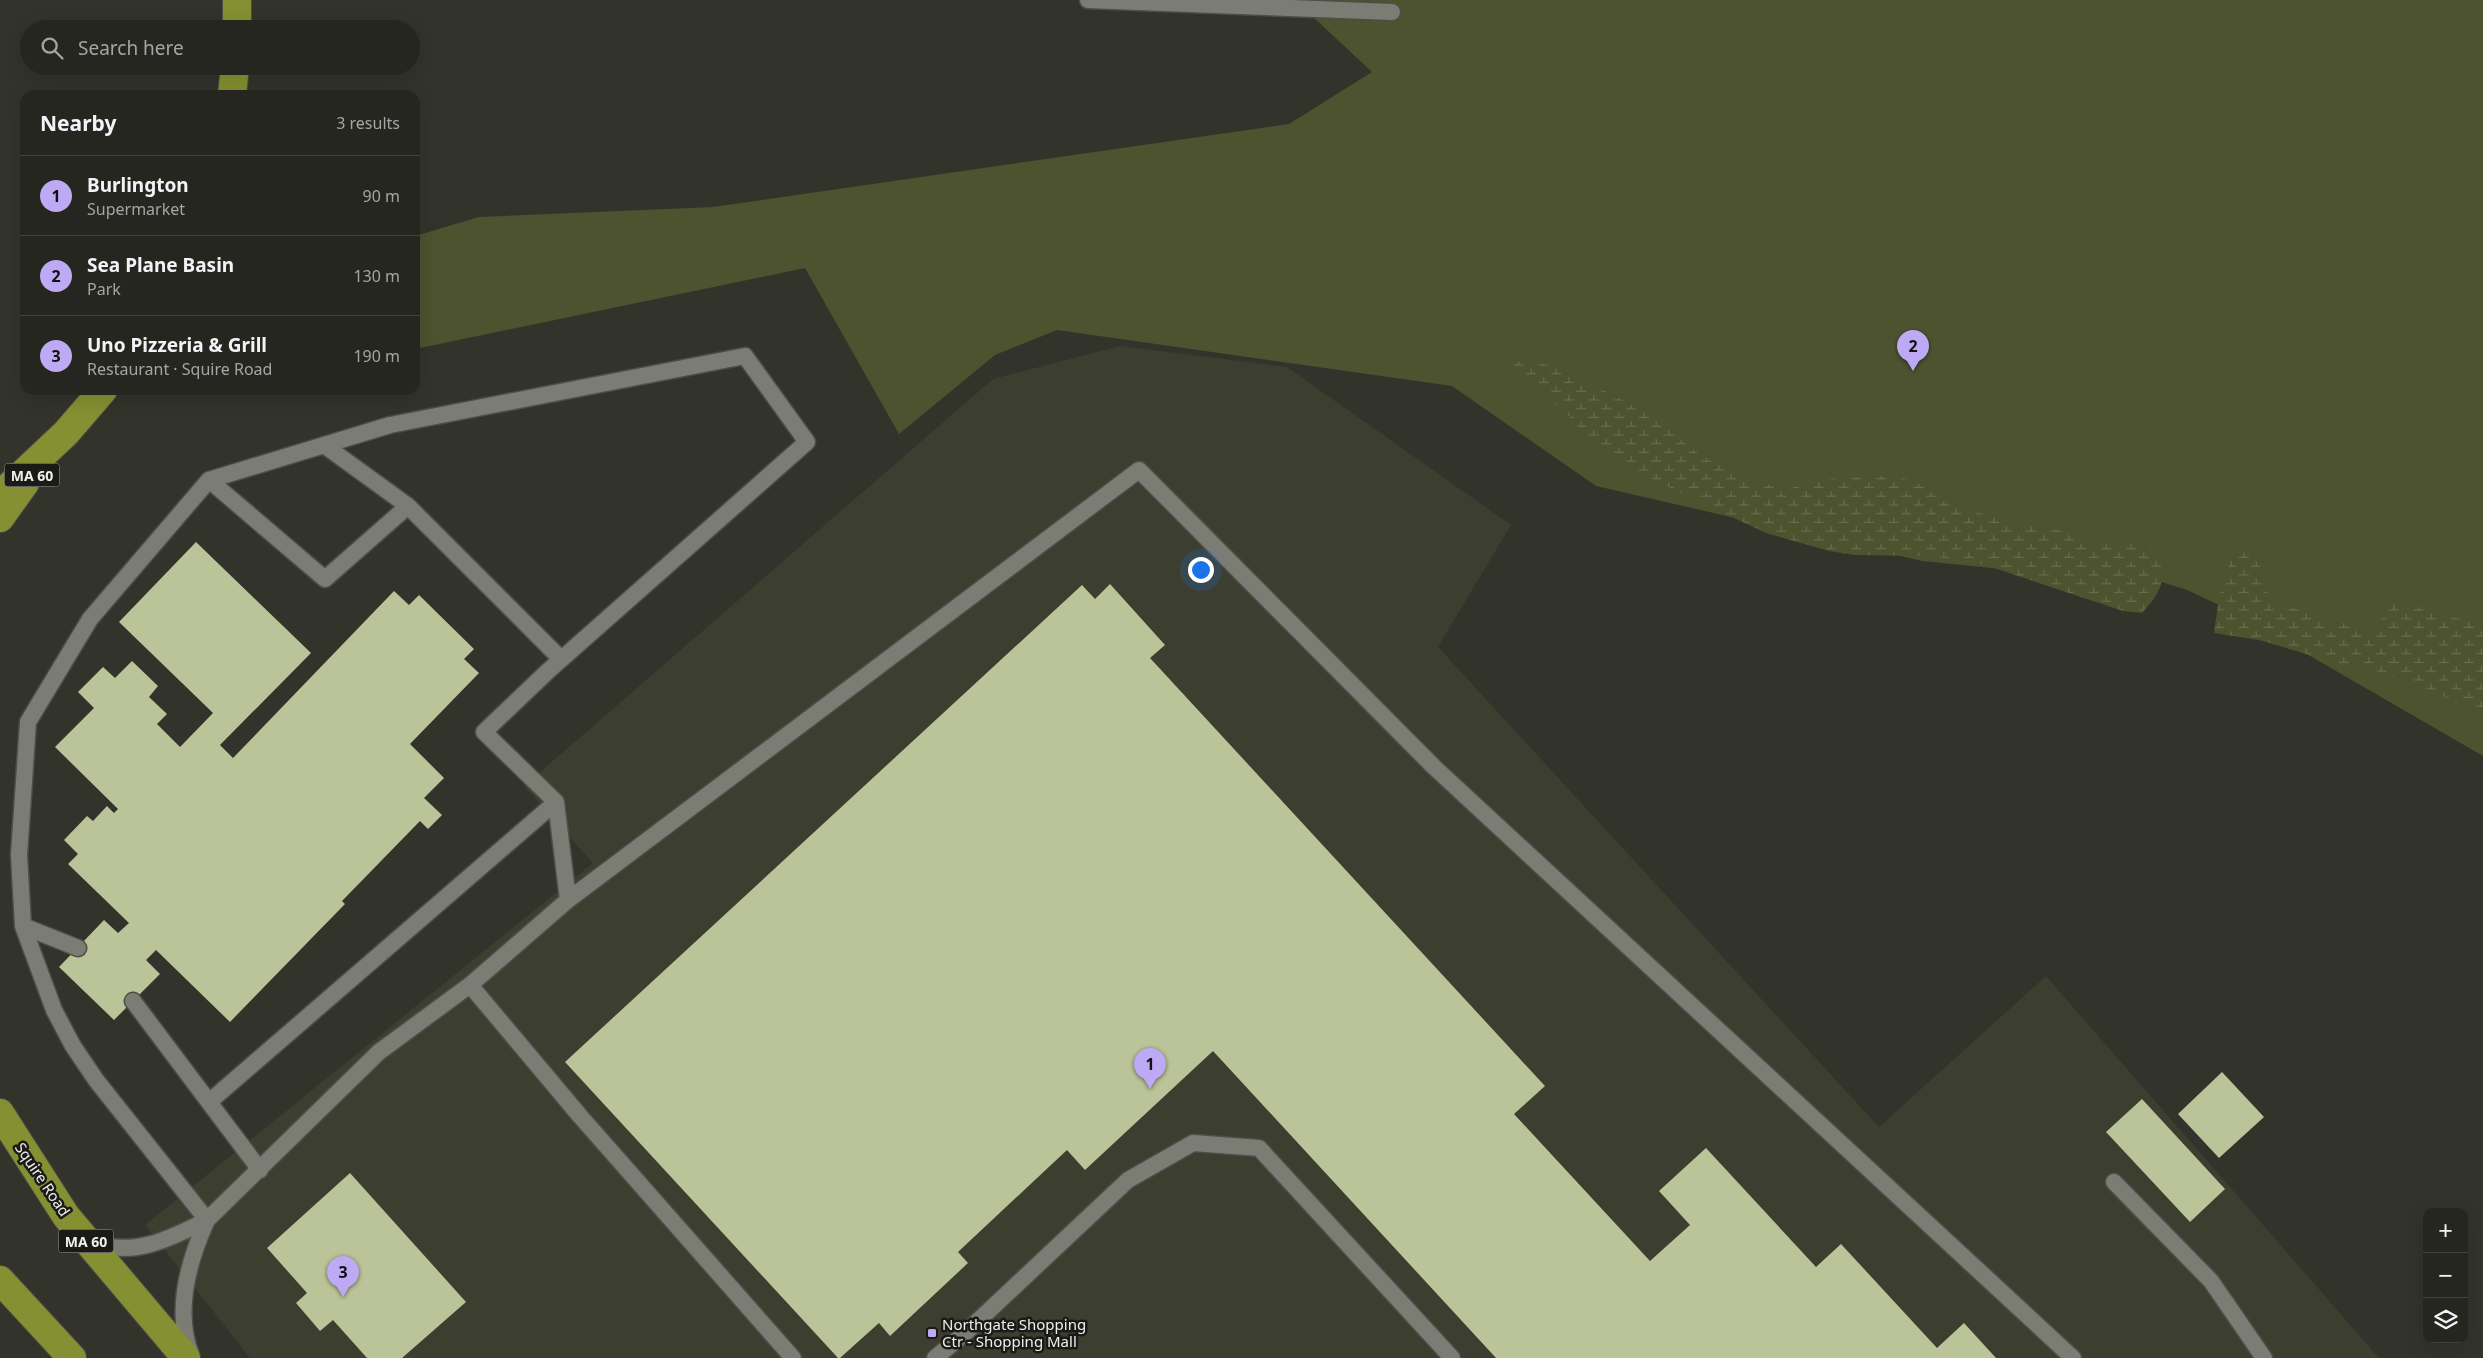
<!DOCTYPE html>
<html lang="en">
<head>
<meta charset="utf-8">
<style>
  :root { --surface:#262620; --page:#2e2e29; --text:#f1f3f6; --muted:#a4a5a5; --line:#42433e; --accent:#bea9f5 }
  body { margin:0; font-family:"Noto Sans",sans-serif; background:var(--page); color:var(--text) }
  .controls { position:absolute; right:15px; bottom:15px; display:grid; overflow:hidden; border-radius:10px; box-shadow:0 5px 20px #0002 }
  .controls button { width:45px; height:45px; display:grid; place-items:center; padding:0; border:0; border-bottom:1px solid var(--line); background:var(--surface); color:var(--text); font:25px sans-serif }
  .you { position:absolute; left:1200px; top:569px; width:18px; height:18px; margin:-12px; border:4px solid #fff; border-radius:50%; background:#1a73e8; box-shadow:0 0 0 8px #1a73e833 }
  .badge { display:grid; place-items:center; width:32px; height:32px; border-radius:50%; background:var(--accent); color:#111; font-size:16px; font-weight:700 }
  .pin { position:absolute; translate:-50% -41px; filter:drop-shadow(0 1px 2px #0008) }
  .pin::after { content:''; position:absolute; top:26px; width:18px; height:15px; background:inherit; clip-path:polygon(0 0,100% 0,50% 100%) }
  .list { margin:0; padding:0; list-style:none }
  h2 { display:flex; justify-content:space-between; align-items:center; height:65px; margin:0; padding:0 20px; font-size:21px }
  h2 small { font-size:16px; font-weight:400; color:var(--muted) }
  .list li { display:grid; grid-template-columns:32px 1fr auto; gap:15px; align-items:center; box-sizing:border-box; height:80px; padding:0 20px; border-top:1px solid var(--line) }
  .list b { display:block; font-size:19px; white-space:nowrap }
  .list p { margin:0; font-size:16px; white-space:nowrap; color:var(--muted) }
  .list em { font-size:16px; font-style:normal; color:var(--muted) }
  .icon { flex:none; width:28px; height:28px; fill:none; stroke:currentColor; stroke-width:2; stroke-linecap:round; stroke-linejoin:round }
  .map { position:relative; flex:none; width:2483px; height:1358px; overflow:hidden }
  .search { position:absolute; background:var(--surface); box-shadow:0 5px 20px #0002; left:20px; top:20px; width:400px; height:55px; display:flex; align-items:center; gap:12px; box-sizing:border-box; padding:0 18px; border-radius:28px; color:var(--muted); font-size:19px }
  .panel { position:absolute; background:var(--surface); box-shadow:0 5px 20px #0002; left:20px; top:90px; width:400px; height:305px; border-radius:15px }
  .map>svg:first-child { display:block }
</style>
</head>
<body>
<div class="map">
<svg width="2483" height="1358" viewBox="0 0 2483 1358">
  <defs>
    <pattern id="wetland-marsh" width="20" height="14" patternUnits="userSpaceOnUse" patternTransform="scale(1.25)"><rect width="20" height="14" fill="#4d532e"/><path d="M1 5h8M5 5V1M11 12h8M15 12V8" fill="none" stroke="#676c4c"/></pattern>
  </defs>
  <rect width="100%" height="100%" fill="#32332b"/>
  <path fill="#3c3e30" d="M1120 346 1287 367 1511 525 1438 647 1879 1127 2046 976 2379 1358H250L145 1225 593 863 524 786 993 379Z"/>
  <path fill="#4d532e" d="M1295 0H2483V756L2236 613 2187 590 2143 576 2042 573 1922 561 1596 486 1452 386 1057 330 995 355 899 434 805 268 415 349V236L479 217 713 207 1289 124 1372 72Z"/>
  <path fill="url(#wetland-marsh)" d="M1532 359 1592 384 1652 416 1699 454 1720 466 1768 485 1791 488 1830 479 1895 475 1921 485 1946 503 2014 523 2067 532 2080 540 2103 543H2149C2170 574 2165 587 2142 613L2123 611 1988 566 1956 559 1924 556 1855 555 1829 551 1766 533 1620 464 1583 432 1564 411 1536 390 1510 364Z
    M2251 547 2259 562 2268 595 2281 604 2324 618 2375 631 2393 599 2447 616 2483 624V714L2404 679 2373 670 2340 664 2259 640 2214 633C2218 604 2221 577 2235 552Z"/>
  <path fill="#bbc398" d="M196 542 311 653 220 745 233 758 394 591 409 605 419 595 474 649 464 659 479 673 410 744 444 778 424 798 442 815 428 829 420 821 342 901 345 904 230 1022 156 950 146 960 160 974 114 1020 59 967 104 920 118 933 129 923 68 864 78 854 64 840 87 816 93 821 107 806 114 813 118 809 55 747 94 708 78 692 103 667 115 678 132 661 158 686 149 697 167 714 157 724 180 747 213 713 119 622Z
    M1110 584 1165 645 1150 658 1545 1086 1514 1114 1650 1261 1690 1225 1659 1191 1706 1148 1816 1267 1841 1244 1937 1348 1964 1323 1996 1358H1496L1213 1051 1085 1170 1067 1150 958 1252 968 1263 890 1336 879 1323 840 1358H838L565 1062 1082 585 1095 599Z
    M2222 1072 2264 1117 2219 1158 2178 1114Z
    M2142 1099 2225 1189 2190 1222 2106 1132Z
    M350 1173 466 1302 402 1358H367L333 1320 320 1331 296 1303 307 1293 267 1248Z"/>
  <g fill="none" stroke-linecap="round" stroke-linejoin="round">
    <defs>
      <path id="lane" d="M1088 0 1392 12
        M324 445 408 506 561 659
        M209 480 325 579 408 506
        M568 900 1139 470 1434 767 2073 1358
        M23 926 78 948
        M133 1001 260 1170
        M209 1102 556 802
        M2114 1182 2211 1281 2264 1358
        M207 1220 96 1080 73 1046 54 1010 23 926 19 855 28 722 90 619 209 480 390 425 745 356 807 442 548 671 484 732 556 802 568 900 470 985
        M90 1240C129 1260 172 1238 207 1220L379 1052 470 985 580 1116 793 1358
        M191 1355C174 1311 188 1262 207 1220
        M935 1358 964 1334 1128 1180 1193 1143 1259 1148 1452 1358"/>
      <path id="highway" d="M237 29V0
        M232 95 235 66
        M0 495 66 433 103 390
        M0 518 25 483
        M0 1113 66 1216 186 1358
        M0 1280 72 1358"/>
    </defs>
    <use href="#lane" stroke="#4d4e47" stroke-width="19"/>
    <use href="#highway" stroke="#4d4e47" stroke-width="30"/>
    <use href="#lane" stroke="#7b7d74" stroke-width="16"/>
    <use href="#highway" stroke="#849031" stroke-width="28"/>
  </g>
  <rect fill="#bea9f5" stroke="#1a1a17" stroke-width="2" x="927" y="1328" width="10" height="10" rx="2.5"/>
  <g text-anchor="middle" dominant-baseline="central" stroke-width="5" stroke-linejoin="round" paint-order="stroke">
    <g fill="#1a1a17" stroke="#aeb0ab" stroke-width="1">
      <rect x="4.5" y="463.5" width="55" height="23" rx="4"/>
      <rect x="58.5" y="1229.5" width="55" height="23" rx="4"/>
    </g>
    <g font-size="14" font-weight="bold" fill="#eef0ea">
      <text x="32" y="475">MA 60</text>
      <text x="86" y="1241">MA 60</text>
    </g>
    <g font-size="15" fill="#eef0ea" stroke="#1a1a17">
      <text transform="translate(43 1179) rotate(56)">Squire Road</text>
    </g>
    <g font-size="15" fill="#eef0ea" stroke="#1a1a17" text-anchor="start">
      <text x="942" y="1324">Northgate Shopping<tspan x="942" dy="17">Ctr - Shopping Mall</tspan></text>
    </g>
  </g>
</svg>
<div class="controls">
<button>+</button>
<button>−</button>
<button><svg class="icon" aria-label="layers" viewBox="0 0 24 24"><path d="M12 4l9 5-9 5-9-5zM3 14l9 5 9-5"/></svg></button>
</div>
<div class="you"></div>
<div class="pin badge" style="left:1150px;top:1089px">1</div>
<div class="pin badge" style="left:1913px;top:371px">2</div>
<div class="pin badge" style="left:343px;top:1297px">3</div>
<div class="search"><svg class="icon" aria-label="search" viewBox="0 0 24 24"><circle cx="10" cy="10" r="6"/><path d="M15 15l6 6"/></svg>Search here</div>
<section class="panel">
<h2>Nearby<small>3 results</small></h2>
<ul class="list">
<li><span class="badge">1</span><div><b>Burlington</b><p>Supermarket</p></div><em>90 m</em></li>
<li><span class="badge">2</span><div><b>Sea Plane Basin</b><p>Park</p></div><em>130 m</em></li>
<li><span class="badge">3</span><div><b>Uno Pizzeria &amp; Grill</b><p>Restaurant · Squire Road</p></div><em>190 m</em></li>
</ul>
</section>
</div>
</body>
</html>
